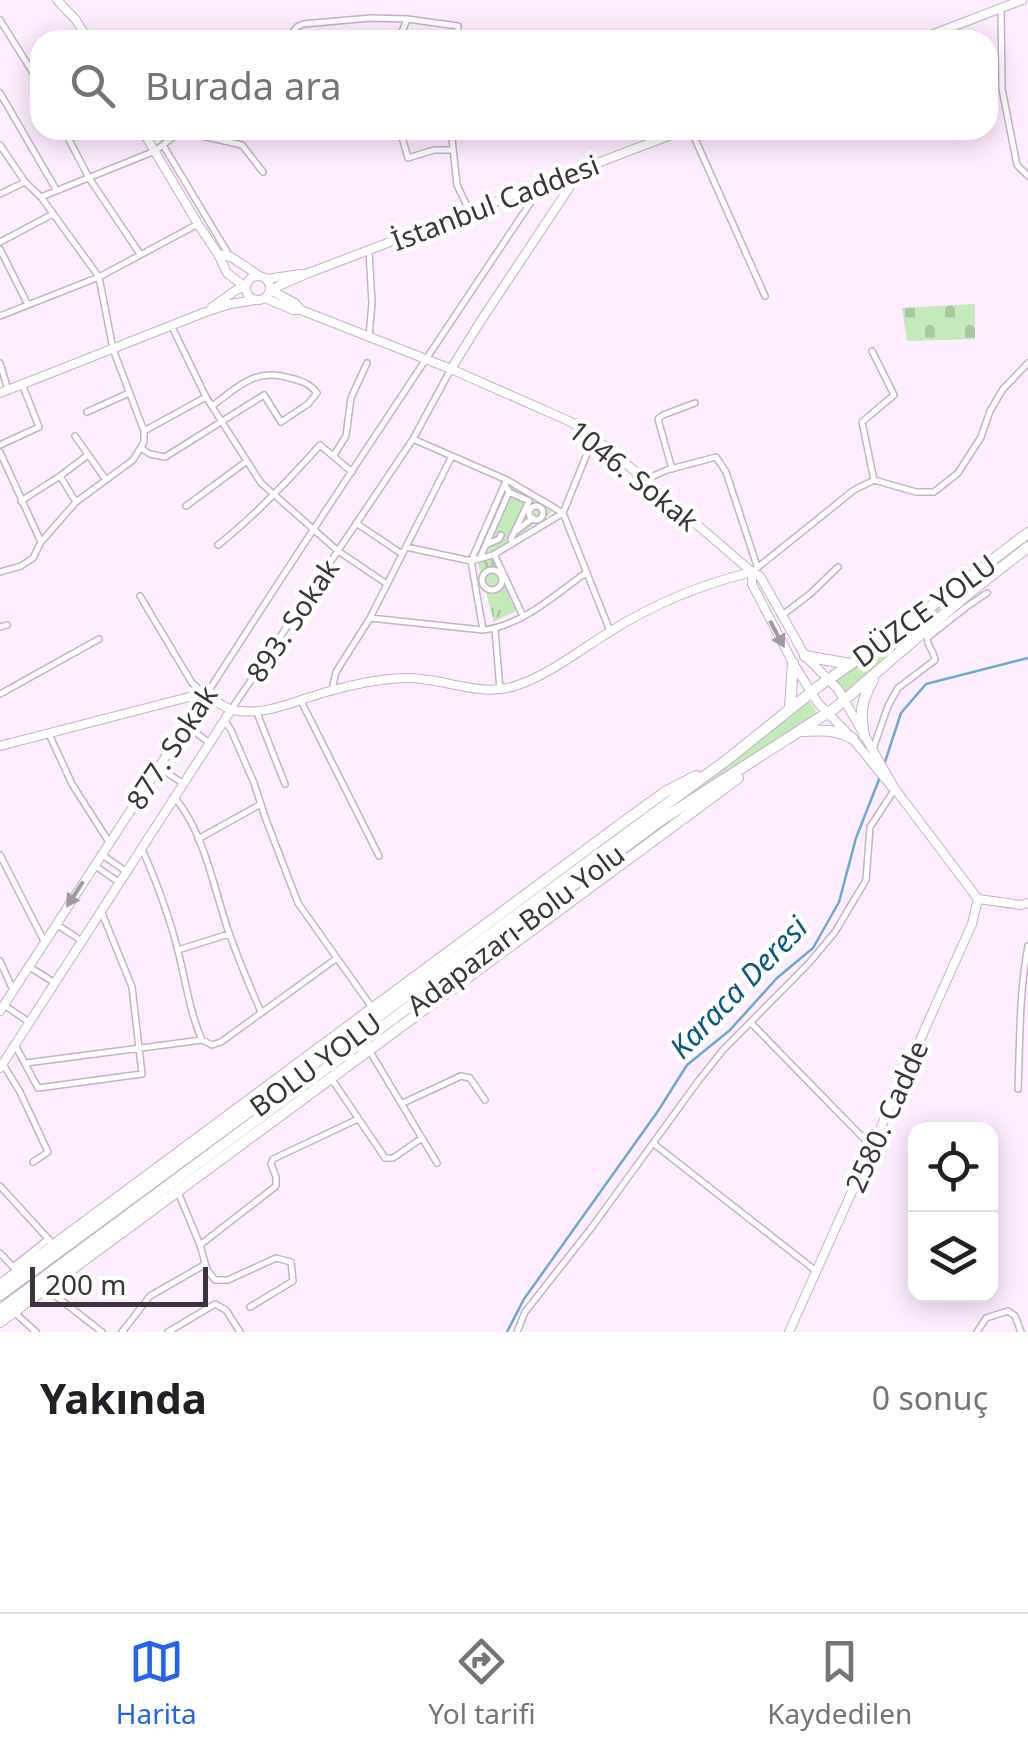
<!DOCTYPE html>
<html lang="tr">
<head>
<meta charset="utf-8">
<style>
  :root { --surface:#fff; --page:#f6f6f6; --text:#202124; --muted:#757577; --line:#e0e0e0; --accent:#2563eb }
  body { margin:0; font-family:"Noto Sans",sans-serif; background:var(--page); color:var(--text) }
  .controls { position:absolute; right:30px; bottom:30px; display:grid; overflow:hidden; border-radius:20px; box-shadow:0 5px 25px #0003 }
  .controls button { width:90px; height:90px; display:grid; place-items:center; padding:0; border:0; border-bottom:2px solid var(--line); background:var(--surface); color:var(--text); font:50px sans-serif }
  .scale { position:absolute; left:30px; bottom:25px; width:178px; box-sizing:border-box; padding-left:10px; border:5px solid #3c343d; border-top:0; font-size:28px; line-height:35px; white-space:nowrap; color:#3c343d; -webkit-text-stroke:8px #fff; paint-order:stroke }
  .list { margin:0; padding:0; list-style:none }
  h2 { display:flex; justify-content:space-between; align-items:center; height:130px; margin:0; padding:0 40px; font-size:42px }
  h2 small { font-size:32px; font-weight:400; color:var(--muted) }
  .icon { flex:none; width:55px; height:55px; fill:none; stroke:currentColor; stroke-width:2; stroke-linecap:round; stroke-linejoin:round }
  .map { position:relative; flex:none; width:1028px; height:1332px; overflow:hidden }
  .search { position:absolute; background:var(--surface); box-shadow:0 5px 25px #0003; left:30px; right:30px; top:30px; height:110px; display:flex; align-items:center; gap:25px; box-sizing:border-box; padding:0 35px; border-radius:30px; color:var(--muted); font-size:38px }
  .sheet { height:280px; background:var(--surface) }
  nav { display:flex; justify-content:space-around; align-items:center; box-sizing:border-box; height:140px; border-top:2px solid var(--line); background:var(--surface); font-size:28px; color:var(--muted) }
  nav a { display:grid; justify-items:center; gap:5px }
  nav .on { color:var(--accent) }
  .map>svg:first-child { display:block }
</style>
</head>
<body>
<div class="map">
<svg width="1028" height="1332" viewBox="0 0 1028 1332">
  <defs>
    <pattern id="cemetery-stones" width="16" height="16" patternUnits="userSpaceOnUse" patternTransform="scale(2.5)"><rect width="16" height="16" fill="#c4e9bb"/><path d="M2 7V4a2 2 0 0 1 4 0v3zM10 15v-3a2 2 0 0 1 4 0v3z" fill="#a9c8a2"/></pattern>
    <pattern id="park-tufts" width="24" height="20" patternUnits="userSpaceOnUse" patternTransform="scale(2.5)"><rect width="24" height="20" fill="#c4e9bb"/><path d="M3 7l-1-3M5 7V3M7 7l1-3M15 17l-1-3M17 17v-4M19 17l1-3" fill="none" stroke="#a9c8a2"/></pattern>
  </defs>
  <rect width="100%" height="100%" fill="#feecff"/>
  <path fill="#c4e9bb" d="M1028 538V543L847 695 835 679 884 647Z
    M807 698 819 715 680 801 753 746Z"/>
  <path fill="url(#cemetery-stones)" d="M975 304V339L907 341 902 308Z"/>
  <path fill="url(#park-tufts)" d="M508 485 552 512 501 547 486 554 478 550Z
    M496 559 518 610 494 622 478 563 481 560Z"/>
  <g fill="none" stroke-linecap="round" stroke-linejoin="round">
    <path stroke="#6baad3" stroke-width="2.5" d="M884 765 901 713 926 684 1028 658
      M507 1332 524 1299 658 1111 687 1065 730 1030 777 978 813 948 839 902 856 838 880 777"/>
    <defs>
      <path id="street" d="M1001 8 1002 89 1017 165 1028 176
        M0 20 40 84
        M296 40 293 32 297 27 303 24 371 18 407 19
        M399 40 407 19 458 26 457 40
        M0 93 57 191
        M64 130 89 178 140 254
        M400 130 408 158 434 150H452
        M451 130 457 185 470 212
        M691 130 765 296
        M0 145 25 182 41 197 99 277 113 349 144 431V442L133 460 76 502 41 542 33 558 21 566 0 572
        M163 145 229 255
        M0 194 25 182
        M41 197 155 151 177 134 185 132 242 145 263 172
        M0 242 53 214
        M0 249 28 305
        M0 316 99 277 198 224
        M172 327 206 397 261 483 338 551 387 584
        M369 337 372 303 369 251
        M872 351 894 395 862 422 874 480
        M0 363 8 390
        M87 412 129 393
        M144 431 206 397
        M75 436 106 480
        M593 439 563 513 610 631
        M0 445 39 427 22 384
        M141 448 150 454 165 457 264 395 281 422 308 404 317 393C309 383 302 381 290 378 255 367 238 387 212 406
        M0 452 41 542
        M334 455 346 436 351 398 367 363
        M672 469 658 419 663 415 695 403
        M60 476 76 502
        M644 480 667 470 716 457 726 472 757 566
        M509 492 529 501 511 539 513 542
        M21 501 60 476 88 455
        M186 506 247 461
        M529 513a7 7 0 1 1 14 0a7 7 0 1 1-14 0Z
        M356 523 402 554
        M516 531 533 518
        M488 544 499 539 501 535
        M218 545C256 515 288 481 320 445L352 472
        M406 547 471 561 493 555 563 513 507 480 413 439
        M494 554 523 616
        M480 558 509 492 505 485
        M482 580a10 10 0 1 1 20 0a10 10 0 1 1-20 0Z
        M752 572 854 490 874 480 916 492H934L958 473 981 437 990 411 1003 389 1028 363
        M140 596 192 683 206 695C315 524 428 356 541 187
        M781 616 810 594 838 567
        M370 618 483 630C522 626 556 594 587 572
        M0 627 7 625
        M495 629 500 690
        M483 630 471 561 506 481
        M332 690 336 672 370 618 451 458
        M0 694 99 639
        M301 701 379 856
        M231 710 413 439 451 369
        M257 713 285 784
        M225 721 231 730 254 783 265 817 298 903 373 1009
        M185 725 210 743
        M49 734 72 784 109 842
        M873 749 888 706 898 688 935 660C934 651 927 646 927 638L965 608 987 593
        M158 767 184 784
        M175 798C204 832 214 889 228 930 238 958 249 985 261 1012
        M198 839 261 804
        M142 849C157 883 170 918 179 955 186 983 190 1013 202 1040
        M101 854 127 872
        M0 855 44 941
        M94 865 120 883
        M56 924 82 941
        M178 950 229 934
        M0 961 13 990
        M28 966 55 983
        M4 1005 29 1022
        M752 1024 872 1147
        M15 1045 38 1088 142 1074 132 987 102 913
        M369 1050 437 1163
        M26 1063 202 1040 212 1045 221 1042 337 958
        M3 1064 20 1092 48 1152 33 1162
        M331 1078 385 1158H393L422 1138
        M1018 1089C1020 1041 1019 993 1028 946
        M403 1103 461 1076 470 1078 485 1100
        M654 1144 816 1271
        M0 1186 52 1243
        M178 1192 200 1245 207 1270 215 1280H228L276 1258 291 1262 293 1281 250 1307
        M200 1245 276 1186V1177L271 1164 273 1159 358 1119
        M0 1253 15 1269
        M13 1267 48 1239
        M48 1290 102 1332
        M14 1312 36 1332
        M122 1332 150 1296 204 1265
        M168 1332 215 1304 226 1310 240 1332
        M517 1332 525 1312 592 1227 699 1080 723 1050 809 963 835 932 866 880 870 827 895 789
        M977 1332 986 1318 1008 1311 1015 1316 1021 1332"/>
      <path id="secondary" d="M57 0 76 20 88 40
        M918 40 1022 0
        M142 130 198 224 218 254 227 273 245 287 236 290 211 308
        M218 254 231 257 258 275
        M246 288a12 12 0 1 1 24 0a12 12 0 1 1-24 0Z
        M266 279 301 274
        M270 290 306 274 684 130
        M270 290 295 303 301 310
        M265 298 293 310H301L451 369 571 422 609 449 752 572 760 576 805 656 838 689 895 789 978 899 1021 905 1028 903
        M451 369 482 319 581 170
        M0 393 203 313 230 304 255 300
        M752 572V584L793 663 818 703 852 738 892 787
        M206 695C214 700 224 708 233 710 266 717 299 699 330 691 354 684 380 679 405 678 443 677 481 699 518 685 552 673 581 649 611 631 654 604 702 584 752 572
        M0 746 189 697 206 695
        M0 1011 206 695
        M0 1068 231 710
        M789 1332 972 924 978 899"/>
      <path id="highway" d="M805 656 850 664
        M790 708 793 663
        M801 731C820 730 835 729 852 738
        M864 735C859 712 862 700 873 680
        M0 1285 617 827 665 792 696 776
        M0 1295 728 759 819 686 900 630 1028 533
        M0 1310 664 818 835 708 970 592 1028 547
        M0 1322 738 778"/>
    </defs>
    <use href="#street" stroke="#c6b1c8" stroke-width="8"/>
    <use href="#secondary" stroke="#c6b1c8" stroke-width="10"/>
    <use href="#highway" stroke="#c6b1c8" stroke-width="12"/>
    <use href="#street" stroke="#fff" stroke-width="5"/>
    <use href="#secondary" stroke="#fff" stroke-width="8"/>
    <use href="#highway" stroke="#fff" stroke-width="10"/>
  </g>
  <defs><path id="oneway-solid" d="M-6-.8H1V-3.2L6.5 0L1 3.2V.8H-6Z" transform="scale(2.5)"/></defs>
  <g fill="#9e9a9e">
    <use href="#oneway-solid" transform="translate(777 634) rotate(62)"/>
    <use href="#oneway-solid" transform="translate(75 894) rotate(123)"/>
  </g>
  <g text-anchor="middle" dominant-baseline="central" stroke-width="9" stroke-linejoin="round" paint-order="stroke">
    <g font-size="28" fill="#3c343d" stroke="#fff">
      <text transform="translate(495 202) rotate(-21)">İstanbul Caddesi</text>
      <text transform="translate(634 475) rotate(39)">1046. Sokak</text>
      <text transform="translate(924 610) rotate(-36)">DÜZCE YOLU</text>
      <text transform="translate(292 620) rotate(-56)">893. Sokak</text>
      <text transform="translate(171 747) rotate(-57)">877. Sokak</text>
      <text transform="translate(515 929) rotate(-37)">Adapazarı-Bolu Yolu</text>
      <text transform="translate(315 1064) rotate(-36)">BOLU YOLU</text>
      <text transform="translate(886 1116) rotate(-66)">2580. Cadde</text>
    </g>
    <g font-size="30" font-style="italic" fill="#0a5980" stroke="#fff">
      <text transform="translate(738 987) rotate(-46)">Karaca Deresi</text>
    </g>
  </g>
</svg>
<div class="controls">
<button><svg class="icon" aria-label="locate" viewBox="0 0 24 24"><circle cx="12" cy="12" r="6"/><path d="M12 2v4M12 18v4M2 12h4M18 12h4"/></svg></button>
<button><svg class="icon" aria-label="layers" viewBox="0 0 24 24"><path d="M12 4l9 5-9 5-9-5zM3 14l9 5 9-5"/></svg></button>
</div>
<div class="scale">200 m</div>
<div class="search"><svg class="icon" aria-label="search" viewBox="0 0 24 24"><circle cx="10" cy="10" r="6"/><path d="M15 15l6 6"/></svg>Burada ara</div>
</div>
<section class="sheet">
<h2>Yakında<small>0 sonuç</small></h2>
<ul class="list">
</ul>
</section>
<nav>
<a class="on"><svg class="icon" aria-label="map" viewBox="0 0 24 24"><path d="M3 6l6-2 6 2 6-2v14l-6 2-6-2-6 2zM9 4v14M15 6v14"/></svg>Harita</a>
<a><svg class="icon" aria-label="directions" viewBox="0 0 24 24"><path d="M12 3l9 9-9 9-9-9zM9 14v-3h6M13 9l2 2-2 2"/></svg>Yol tarifi</a>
<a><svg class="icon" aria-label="saved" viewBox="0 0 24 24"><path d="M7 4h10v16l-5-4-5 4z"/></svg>Kaydedilen</a>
</nav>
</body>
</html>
